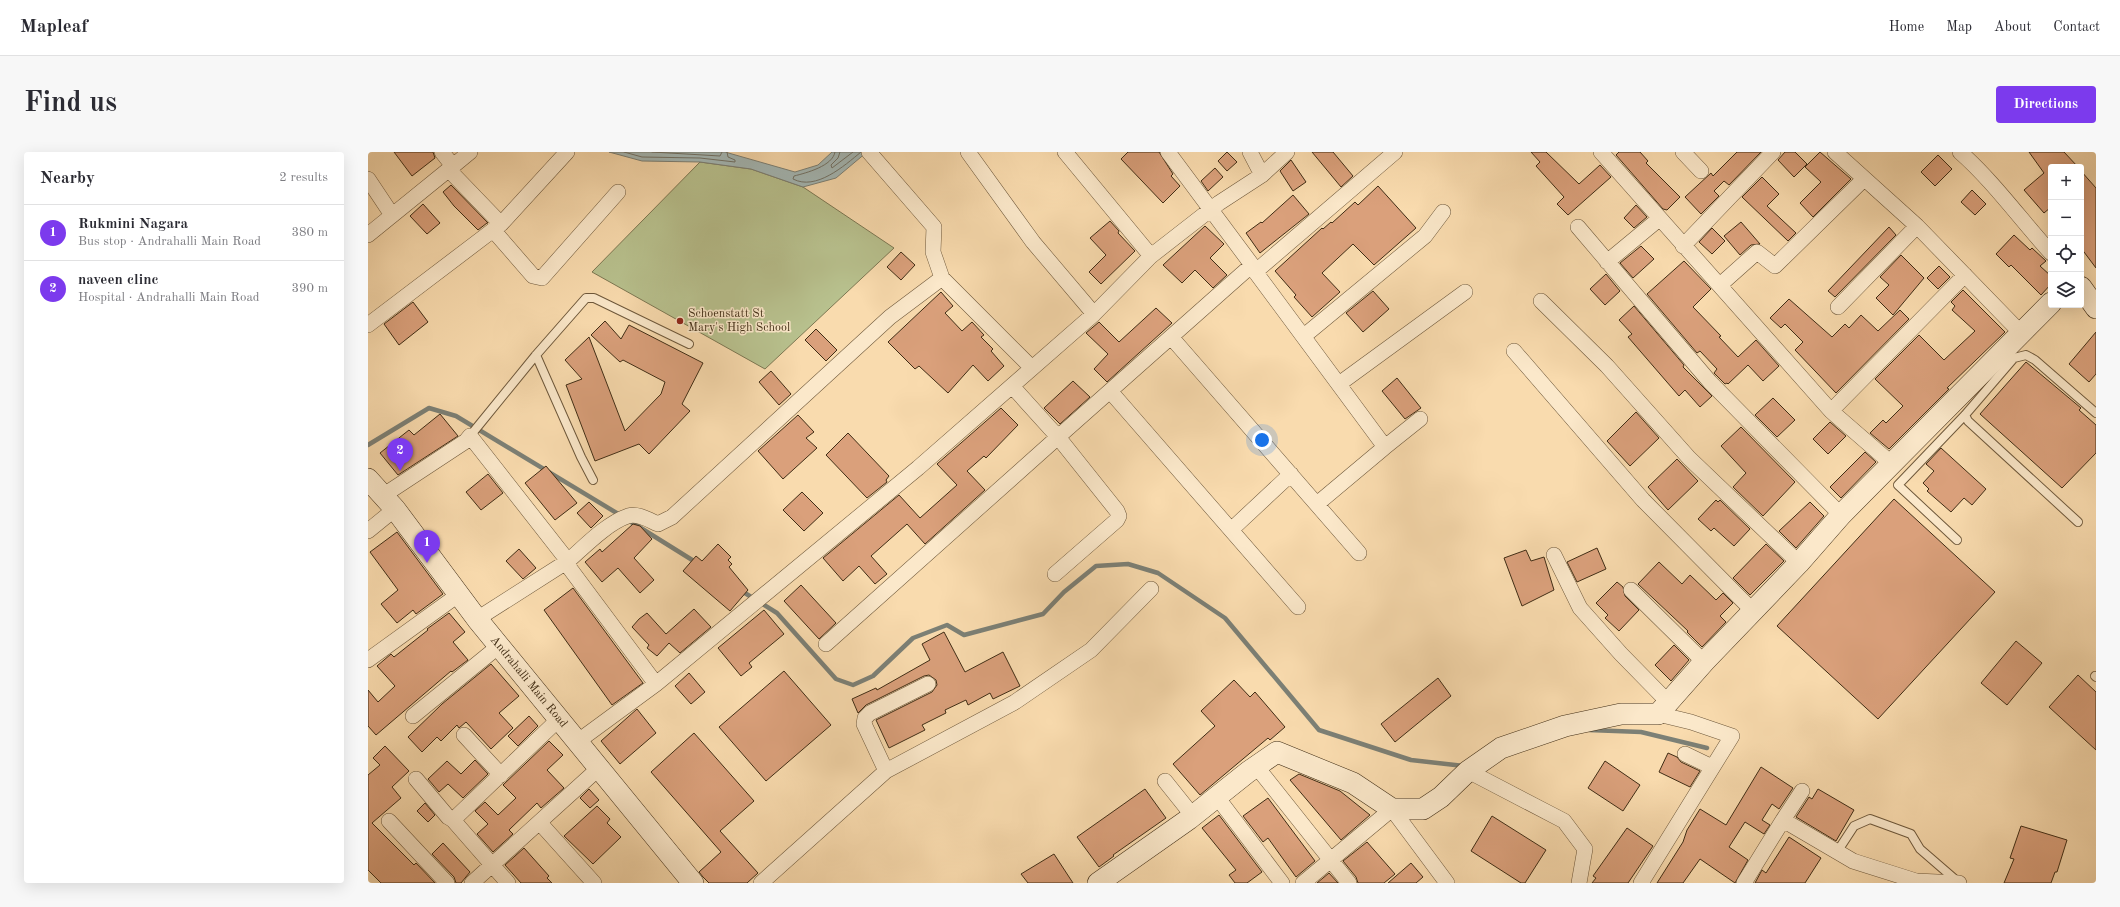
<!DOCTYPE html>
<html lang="en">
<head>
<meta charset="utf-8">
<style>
  :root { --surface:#fff; --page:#f7f7f7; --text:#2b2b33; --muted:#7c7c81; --line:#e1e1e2; --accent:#7c3aed }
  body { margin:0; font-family:"Old Standard TT",serif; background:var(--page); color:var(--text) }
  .controls { position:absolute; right:12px; top:12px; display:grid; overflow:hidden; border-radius:4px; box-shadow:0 4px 16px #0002 }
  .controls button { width:36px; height:36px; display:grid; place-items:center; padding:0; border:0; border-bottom:1px solid var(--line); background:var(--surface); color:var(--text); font:20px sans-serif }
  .you { position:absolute; left:894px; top:288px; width:14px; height:14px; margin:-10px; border:3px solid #fff; border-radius:50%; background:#1a73e8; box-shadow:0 0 0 6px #1a73e833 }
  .badge { display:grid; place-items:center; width:26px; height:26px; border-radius:50%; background:var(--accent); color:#fff; font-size:13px; font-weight:700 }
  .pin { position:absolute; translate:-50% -33px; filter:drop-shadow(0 1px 2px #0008) }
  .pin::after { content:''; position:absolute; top:21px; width:14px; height:12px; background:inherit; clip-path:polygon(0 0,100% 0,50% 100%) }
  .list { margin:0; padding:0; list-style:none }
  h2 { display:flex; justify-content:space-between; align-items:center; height:52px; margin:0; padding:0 16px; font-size:17px }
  h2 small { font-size:13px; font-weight:400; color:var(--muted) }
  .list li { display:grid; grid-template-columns:26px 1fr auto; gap:12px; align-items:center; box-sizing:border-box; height:56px; padding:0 16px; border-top:1px solid var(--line) }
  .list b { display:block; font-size:15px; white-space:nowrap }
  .list p { margin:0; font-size:13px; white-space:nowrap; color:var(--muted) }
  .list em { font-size:13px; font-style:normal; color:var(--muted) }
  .icon { flex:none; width:22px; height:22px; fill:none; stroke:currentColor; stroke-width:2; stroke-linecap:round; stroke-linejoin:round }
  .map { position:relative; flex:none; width:1728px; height:731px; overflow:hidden; border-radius:4px }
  header { display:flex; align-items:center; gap:24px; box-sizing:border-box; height:56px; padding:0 20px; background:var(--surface); border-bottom:1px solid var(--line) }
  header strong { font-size:19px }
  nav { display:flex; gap:22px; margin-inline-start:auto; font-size:14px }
  .intro { display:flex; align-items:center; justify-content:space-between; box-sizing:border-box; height:96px; padding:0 24px }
  h1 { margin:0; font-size:28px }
  .button { padding:10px 18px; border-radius:4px; background:var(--accent); color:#fff; font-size:14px; font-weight:700 }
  main { display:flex; gap:24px; padding:0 24px }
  aside { flex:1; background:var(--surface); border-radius:4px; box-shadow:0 4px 16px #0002 }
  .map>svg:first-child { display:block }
</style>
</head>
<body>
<header>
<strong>Mapleaf</strong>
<nav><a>Home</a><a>Map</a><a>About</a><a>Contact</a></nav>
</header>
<div class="intro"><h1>Find us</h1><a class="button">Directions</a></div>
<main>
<aside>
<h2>Nearby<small>2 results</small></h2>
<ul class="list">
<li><span class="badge">1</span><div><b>Rukmini Nagara</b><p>Bus stop · Andrahalli Main Road</p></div><em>380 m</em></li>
<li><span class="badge">2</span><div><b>naveen clinc</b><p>Hospital · Andrahalli Main Road</p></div><em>390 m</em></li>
</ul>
</aside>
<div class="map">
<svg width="1728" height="731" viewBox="0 0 1728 731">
  <rect width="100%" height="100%" fill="#f9dbae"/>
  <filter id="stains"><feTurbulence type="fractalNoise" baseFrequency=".005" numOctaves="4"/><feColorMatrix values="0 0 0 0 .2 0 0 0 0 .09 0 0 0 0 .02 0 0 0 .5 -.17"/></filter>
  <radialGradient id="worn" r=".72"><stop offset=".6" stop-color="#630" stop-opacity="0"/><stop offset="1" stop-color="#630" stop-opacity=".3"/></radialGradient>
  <path fill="#b8c18e" stroke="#7c7752" d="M332 10 383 17 435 35 526 96 397 217 224 120Z"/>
  <path fill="#a4b8b6" stroke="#7c8076" d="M241 0H357L427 20 450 13 464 0H499L468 26 435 35 383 17 332 10 274 9Z"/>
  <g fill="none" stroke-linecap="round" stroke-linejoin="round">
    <path stroke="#727266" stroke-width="1" d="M256 0 274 5 332 6 367 10V8L360 5 359 0
      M284 0 352 4 354 0
      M467 0C465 14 438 21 426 24L425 27C448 39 476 14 493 0
      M472 0 470 6 463 13 464 16 485 0"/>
    <path stroke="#7c8076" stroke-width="4.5" d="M0 293 61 256 88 264 252 363
      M260 368 329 411
      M372 438 409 461 468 527 485 533 505 524 545 486 579 473 596 483 675 462 696 440 728 414 760 412 790 421 857 466 951 578 1043 608 1096 614
      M1221 578 1273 580 1339 596"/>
  </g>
  <path fill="#daa07b" stroke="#402d15" d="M26 0H65L67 6 44 24Z
    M760 0H791L805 22 803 24 812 34 795 51 753 7Z
    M859 0 869 10 859 19 850 9Z
    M944 0H965L985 24 973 35Z
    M1163 0H1178L1211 32 1232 13 1243 25 1200 63 1189 52 1196 45 1168 14 1172 10Z
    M1251 0H1272L1280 9 1278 11 1312 45 1299 58 1295 57 1248 3Z
    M1369 0H1393L1361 33 1356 29 1346 39 1351 44 1333 62 1317 45 1343 21 1345 24Z
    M1417 0H1427L1439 12 1426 25 1410 8Z
    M1452 0 1483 27 1445 65 1432 51 1453 30 1437 15Z
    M1661 0H1696L1710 15H1683V55L1676 61 1656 38 1676 21Z
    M1570 3 1584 17 1567 34 1553 20Z
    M923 8 938 30 925 39 912 19Z
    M847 16 855 25 840 39 833 29Z
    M1713 19 1728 36V116L1713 96Z
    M1394 25 1411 42 1399 54 1428 81 1420 89 1374 45Z
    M83 33 120 71H119L110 78 86 54 75 40Z
    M1010 34 1048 76 1006 113 985 92 954 121 972 140 944 165 926 145 928 143 907 119 954 76 955 77 963 70 964 71 987 50 990 53Z
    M1604 38 1618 52 1607 63 1593 50Z
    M925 43 941 62 892 101 878 81 893 70 894 71Z
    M55 52 72 71 59 82 42 64Z
    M1268 53 1279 65 1266 76 1256 66Z
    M742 69 751 79 750 81 767 99 733 132 721 120 738 103 722 86Z
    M1373 70 1392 92 1383 93 1372 103 1356 84Z
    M837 74 856 92 842 106 859 123 845 136 827 118 814 131 795 113Z
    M1521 75 1528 83 1467 145 1460 139Z
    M1344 76 1357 89 1344 102 1331 90Z
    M1646 83 1662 98 1664 96 1678 109 1672 114 1683 124V132L1673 143 1643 113 1641 115 1628 102Z
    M1273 94 1286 107 1265 126 1252 111Z
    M533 100 547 113 533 128 519 115Z
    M1533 103 1556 126 1525 163 1508 146 1521 133 1512 125Z
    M1316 109 1343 137 1325 155 1353 184 1351 185 1370 205 1388 188 1411 214 1395 229 1380 213 1360 232 1359 231 1357 232 1346 221 1349 217 1332 199 1329 201 1279 142Z
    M1571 114 1582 125 1570 137 1559 126Z
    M1238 122 1252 139 1237 153 1222 137Z
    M1595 138 1637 180 1579 236 1581 237 1521 297 1502 281 1515 268 1518 271 1535 254 1507 227 1551 183 1576 208 1607 179 1584 158 1587 154 1583 150Z
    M1005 139 1021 157 995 180 978 161Z
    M573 140 585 154 577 161 594 179 604 170 616 183 613 185 625 197 623 199 636 214 620 229 605 213 580 241 551 214 547 217 520 190Z
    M1421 147 1464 185 1477 172 1481 176 1493 163 1510 179 1532 158 1541 167 1468 241 1427 198 1435 190 1417 172 1413 176 1402 166Z
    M45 150 60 170 31 193 16 172Z
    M1266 154 1316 213 1315 215 1344 244 1332 255 1317 238 1311 244 1260 185 1264 182 1251 168Z
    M788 156 804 171 739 230 726 217 740 202 718 181 731 170 751 190Z
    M237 169 253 187 261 173 335 211 314 252 322 259 281 302 271 292 227 309 198 233 214 227 197 208 221 185 257 279 293 242 297 230 255 208 252 210 223 183Z
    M448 177 469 198 458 209 437 188Z
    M1728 180V222L1721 230 1701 212Z
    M1658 210 1713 256 1711 258 1728 273V301L1694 336 1612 262Z
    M403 219 423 242 411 253 391 230Z
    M1029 226 1053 256 1037 267 1014 239Z
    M705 229 722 245 692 272 676 256Z
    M1405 246 1427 268 1409 285 1387 263Z
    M633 256 650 273 618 306 616 304 599 319 617 338 557 392 539 372 503 404 519 422 507 432 491 414 475 429 455 406 531 343 552 366 589 333 569 312Z
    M1268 260 1291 286 1262 314 1239 289Z
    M72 262 90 284 30 323 12 301 41 278 46 283Z
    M430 263 446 280 438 286 449 296 415 327 390 299Z
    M1462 270 1478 284 1460 302 1445 287Z
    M1373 275 1427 330 1395 364 1365 335 1378 321 1353 294Z
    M480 281 521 324 518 328 519 330 499 346 458 303Z
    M1573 296 1618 337 1604 353 1596 346 1583 360 1559 339 1561 337 1555 331 1566 319 1558 312Z
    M1497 300 1508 310 1473 346 1462 335Z
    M1309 307 1330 329 1300 358 1280 335Z
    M178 314 209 351 187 368 157 331Z
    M120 322 135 341 113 358 98 340Z
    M434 340 455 361 436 379 415 358Z
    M1526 347 1627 440 1510 567 1409 474Z
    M1348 348 1350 350 1352 348 1382 377 1366 394 1346 376 1343 379 1330 367Z
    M221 350 235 364 223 376 209 361Z
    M1442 350 1456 364 1428 396 1411 379Z
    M265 372 272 374 284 387 266 406 286 428 272 441 250 416 234 430 217 410 232 397 234 400Z
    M29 380 75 442 48 462 45 458 29 471 13 452 30 438 2 400Z
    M350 392 363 405 360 408 364 412 361 415 380 438 362 459 315 419 328 404 334 409Z
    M1398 392 1416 409 1382 443 1365 426Z
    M1229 396 1238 417 1209 430 1199 410Z
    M151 397 168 416 155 427 138 409Z
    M1158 398 1163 409 1176 405 1186 438 1154 454 1136 406Z
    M1291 410 1314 432 1322 423 1348 448 1355 441 1365 451 1352 464 1358 470 1334 495 1319 480 1320 479 1270 432Z
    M1249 430 1255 435 1257 444 1271 458 1251 479 1237 466 1240 463 1228 451Z
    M433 433 468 471 451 487 416 449Z
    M205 436 275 531 244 553 176 458Z
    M326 457 343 475 312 501 301 491 289 504 279 496 281 493 264 475 271 467 279 461 298 482Z
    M396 458 416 482 381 511 384 515 373 524 350 496Z
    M81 461 97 480 85 490 100 508 84 520 83 519 8 583 0 574V538L10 550 27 534 9 514 23 502 26 505 60 478 59 477Z
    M576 480 597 520 635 500 652 534 625 547 622 541 600 553 598 548 577 558 578 561 554 573 557 578 521 596 508 568 564 540 569 533 568 528 561 523 556 524 498 553 490 561 484 547 508 536 509 538 562 508 554 492Z
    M1648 489 1674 511 1639 553 1613 531Z
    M1306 493 1321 508 1303 529 1287 513Z
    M123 512 151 544 131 561 145 576 123 597 98 570 91 576 89 573 73 589 69 585 54 600 40 585 74 552Z
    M416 519 463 573 398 629 351 575Z
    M321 521 337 540 323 552 307 534Z
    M1710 523 1728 540V598L1681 555Z
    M1070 526 1083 544 1027 590 1013 572Z
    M866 528 882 545 887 540 917 575 902 588 900 586 832 643 805 612 847 574 833 559Z
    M269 557 288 581 252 612 233 589Z
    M161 564 170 574 150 594 140 584Z
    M326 581 386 649 352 679 390 721 379 731H341L335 725 331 720 353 700 283 620Z
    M181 589 195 603 179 618 196 636 173 656 169 651 141 678 145 682 125 700 109 682 120 672 107 659 117 650 130 663 148 646 135 633Z
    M17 594 41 619 24 635 33 646 4 671 46 713 48 711 67 731H13L0 718V623L12 613 5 606Z
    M1300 601 1309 605 1313 610 1332 619 1322 635 1291 620Z
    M107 608 120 622 95 646 80 632 71 640 60 627 79 609 93 622Z
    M1237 609 1272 633 1255 659 1220 636Z
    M1393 615 1425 636 1411 657 1404 652 1394 668 1402 673 1396 682 1377 670 1361 695 1380 708 1367 731 1332 707 1315 731H1289L1315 690 1319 678 1332 657 1358 673Z
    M931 622 972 639 1002 663 973 688 922 628Z
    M221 637 231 648 222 656 212 646Z
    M777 637 798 666 745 703 746 704 731 715 709 685Z
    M1450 637 1486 658 1468 689 1428 665 1441 645 1444 647Z
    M900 646 947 709 928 725 900 686 895 690 875 664Z
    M57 651 67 663 60 670 49 659Z
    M229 654 242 667 239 671 253 685 225 712 196 684Z
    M851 663 894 720 879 731H867L861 723 868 718 834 676Z
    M1124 664 1178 698 1157 731H1153L1103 699Z
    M1653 674 1699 688 1689 720H1687L1683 731H1636L1646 707 1642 706Z
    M1259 676 1285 694 1260 731H1224L1228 726 1225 724Z
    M1421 685 1453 706 1437 731H1387L1394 718 1398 721Z
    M999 690 1027 722 1016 731H990L988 725 975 709Z
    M75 691 102 720 93 731H88L86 725 64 702Z
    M156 696 181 724 179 726 184 731H153L137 713Z
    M686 702 705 731H660L653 722Z
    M1043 711 1055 725 1048 731H1020Z
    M961 721 970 731H949Z"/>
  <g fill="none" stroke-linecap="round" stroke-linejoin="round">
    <defs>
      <path id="lane" d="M168 203 213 305 225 328
        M1597 263 1600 269 1710 370
        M102 284 168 203 218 146H226L321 192
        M1589 388 1530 333 1597 263 1646 206 1658 203 1667 208 1728 261
        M1727 524 1728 525
        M1469 700 1486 674 1502 667 1543 682 1552 697 1589 729"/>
      <path id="street" d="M501 0 566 75 565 100 574 126
        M600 0 665 90 726 162
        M697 0 783 104
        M882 0 894 23
        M1233 0 1463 259 1524 312
        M1315 0 1333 19
        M1467 0 1549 74 1653 181
        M1592 0C1625 29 1653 68 1683 101
        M85 14 102 0
        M0 27 24 63
        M133 72 199 0
        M1210 75 1342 230 1473 363
        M125 78 165 124 174 126 250 40
        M0 83 85 14 74 0
        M1315 94 1405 0
        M1239 110 1291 67
        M883 114 1017 295
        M887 120 1027 0
        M1352 133 1389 100 1407 114 1496 27
        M1173 149 1239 214 1321 306 1431 411
        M1470 155 1549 74
        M0 173 133 72 81 18
        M936 184 1057 84 1075 60
        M803 185 991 401
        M1146 199 1275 348 1385 459
        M971 232 1097 140
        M644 234 690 285 884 113 800 0
        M742 239 930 455
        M1463 259 1597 123
        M16 343 98 289 102 284 200 409 109 467
        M949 352 1017 295 1052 267
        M863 378 923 322
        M0 379 27 357
        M1186 403 1212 456 1253 502 1300 550
        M200 409C216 395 239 371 260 364 270 361 281 368 290 372L304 365 522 165 574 126 664 216
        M197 410 288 532
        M1263 438 1336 510
        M458 492 690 285 749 359 751 364 749 368 687 422
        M0 508 90 443
        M45 564 131 494
        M96 583 133 623
        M209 590 288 532 550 316 726 162 783 104 851 51 894 23 919 0
        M1317 602 1344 615
        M888 614 981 731
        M518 619 647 550 723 498 783 437
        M1100 619 1196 669 1217 697 1211 731
        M48 627 80 665 85 668
        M797 629 825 664
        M849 645 914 731
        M1415 668 1434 639
        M21 669 79 731
        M172 671 226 731
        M104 731 230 617
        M140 731 85 668 191 567
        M393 731 518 619 496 572 497 566 502 561 560 532
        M935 731 1024 657 1079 731
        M1273 731 1364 584 1323 570 1290 562
        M1376 731 1415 668 1485 709 1548 729 1591 731"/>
      <g id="secondary">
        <path d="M1713 135 1728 156"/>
        <path id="s1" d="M0 327 27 357 109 467 325 731"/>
        <path d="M730 731 821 667 880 620 909 600 985 631 1024 657H1055L1073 645 1100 619 1133 596 1197 574 1253 562H1290L1336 510 1431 411 1473 363 1683 151"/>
      </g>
    </defs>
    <use href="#lane" stroke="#6e583b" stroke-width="10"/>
    <use href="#street" stroke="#6e583b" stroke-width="16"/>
    <use href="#secondary" stroke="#402d15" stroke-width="22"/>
    <use href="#lane" stroke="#fbe8ca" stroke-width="8"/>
    <use href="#street" stroke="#fbe8ca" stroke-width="15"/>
    <use href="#secondary" stroke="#fbe8ca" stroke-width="21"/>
  </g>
  <circle fill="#8f2418" stroke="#fbe8ca" stroke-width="1.5" cx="312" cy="169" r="4"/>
  <g text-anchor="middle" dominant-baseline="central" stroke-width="3" stroke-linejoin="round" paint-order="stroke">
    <g font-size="12" fill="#402d15" stroke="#fbe8ca" text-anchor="start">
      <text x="320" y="162">Schoenstatt St<tspan x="320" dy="14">Mary's High School</tspan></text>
    </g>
    <g font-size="12" fill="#402d15" stroke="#fbe8ca">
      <text stroke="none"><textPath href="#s1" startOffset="259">Andrahalli Main Road</textPath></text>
    </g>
  </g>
  <rect width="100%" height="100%" filter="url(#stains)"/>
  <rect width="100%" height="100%" fill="url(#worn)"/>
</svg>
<div class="controls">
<button>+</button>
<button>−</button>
<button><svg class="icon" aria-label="locate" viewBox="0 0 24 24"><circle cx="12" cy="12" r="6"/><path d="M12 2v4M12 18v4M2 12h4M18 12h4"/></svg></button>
<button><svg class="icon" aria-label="layers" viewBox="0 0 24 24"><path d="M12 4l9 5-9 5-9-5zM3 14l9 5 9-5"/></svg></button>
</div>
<div class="you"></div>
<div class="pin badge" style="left:59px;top:411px">1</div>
<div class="pin badge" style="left:32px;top:319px">2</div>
</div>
</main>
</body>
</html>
